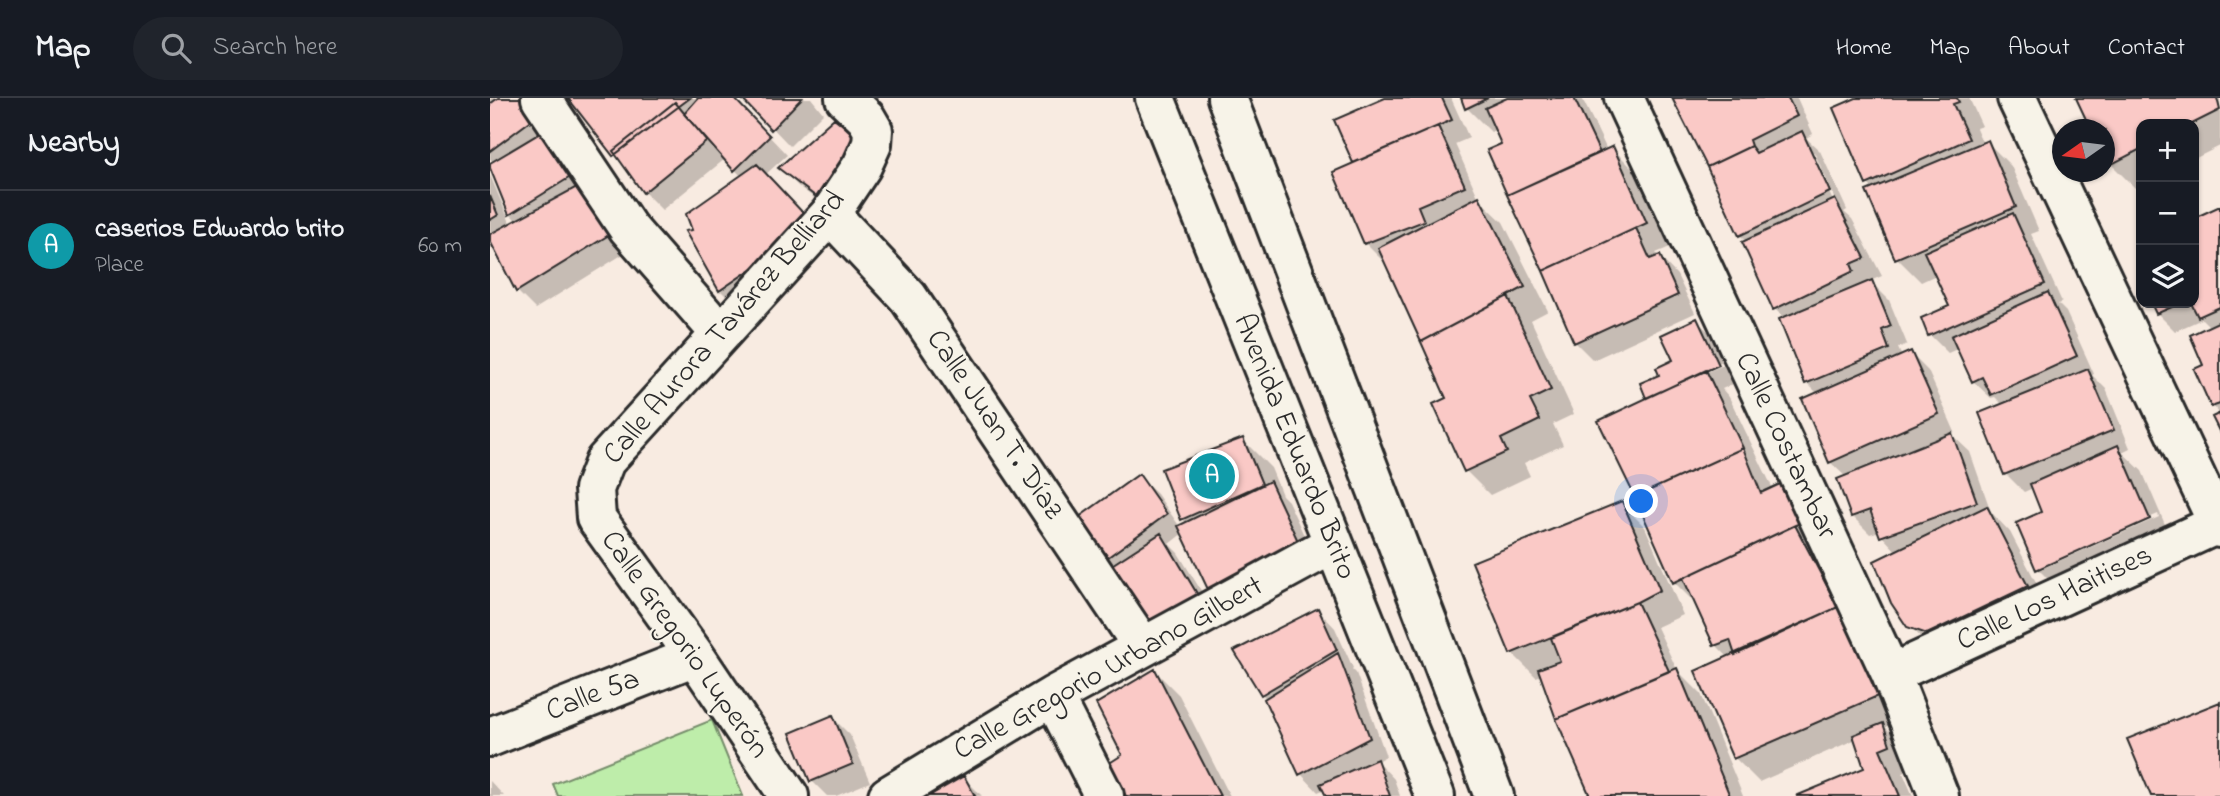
<!DOCTYPE html>
<html lang="en">
<head>
<meta charset="utf-8">
<style>
  :root { --surface:#171b24; --page:#20242c; --text:#f1f3f6; --muted:#9ea1a6; --line:#363941; --accent:#1f6fb2 }
  body { margin:0; font-family:"Indie Flower",sans-serif; background:var(--page); color:var(--text) }
  .controls { position:absolute; right:21px; top:21px; display:grid; overflow:hidden; border-radius:14px; box-shadow:0 2px 5px #0004 }
  .controls button { width:63px; height:63px; display:grid; place-items:center; padding:0; border:0; border-bottom:2px solid var(--line); background:var(--surface); color:var(--text); font:35px sans-serif }
  .compass { position:absolute; left:1562px; top:21px; width:63px; height:63px; border-radius:50%; background:var(--surface); box-shadow:0 2px 5px #0004; rotate:256deg }
  .you { position:absolute; left:1152px; top:404px; width:24px; height:24px; margin:-18px; border:5px solid #fff; border-radius:50%; background:#1a73e8; box-shadow:0 0 0 10px #1a73e833 }
  .badge { display:grid; place-items:center; width:46px; height:46px; border-radius:50%; background:var(--accent); color:#fff; font-size:23px; font-weight:700 }
  .pin { position:absolute; translate:-50% -50%; border:4px solid #fff; box-shadow:0 2px 7px #0006 }
  .list { margin:0; padding:0; list-style:none }
  h2 { display:flex; justify-content:space-between; align-items:center; height:91px; margin:0; padding:0 28px; font-size:30px }
  h2 small { font-size:23px; font-weight:400; color:var(--muted) }
  .list li { display:grid; grid-template-columns:46px 1fr auto; gap:21px; align-items:center; box-sizing:border-box; height:112px; padding:0 28px; border-top:2px solid var(--line) }
  .list b { display:block; font-size:26px; white-space:nowrap }
  .list p { margin:0; font-size:23px; white-space:nowrap; color:var(--muted) }
  .list em { font-size:23px; font-style:normal; color:var(--muted) }
  .icon { flex:none; width:38px; height:38px; fill:none; stroke:currentColor; stroke-width:2; stroke-linecap:round; stroke-linejoin:round }
  .map { position:relative; flex:none; width:1730px; height:698px; overflow:hidden }
  header { display:flex; align-items:center; gap:42px; box-sizing:border-box; height:98px; padding:0 35px; background:var(--surface); border-bottom:2px solid var(--line) }
  header strong { font-size:33px }
  nav { display:flex; gap:38px; margin-inline-start:auto; font-size:24px }
  .search { width:490px; height:63px; background:var(--page); display:flex; align-items:center; gap:18px; box-sizing:border-box; padding:0 24px; border-radius:38px; color:var(--muted); font-size:26px }
  main { display:flex }
  aside { flex:1; background:var(--surface) }
  .map>svg:first-child { display:block }
</style>
</head>
<body>
<header>
<strong>Map</strong>
<div class="search"><svg class="icon" aria-label="search" viewBox="0 0 24 24"><circle cx="10" cy="10" r="6"/><path d="M15 15l6 6"/></svg>Search here</div>
<nav><a>Home</a><a>Map</a><a>About</a><a>Contact</a></nav>
</header>
<main>
<aside>
<h2>Nearby<small></small></h2>
<ul class="list">
<li><span class="badge" style="background:#0f9aa8">A</span><div><b>caserios Edwardo brito</b><p>Place</p></div><em>60 m</em></li>
</ul>
</aside>
<div class="map">
<svg width="1730" height="698" viewBox="0 0 1730 698">
  <rect width="100%" height="100%" fill="#f8ebe1"/>
  <filter id="ink" filterUnits="userSpaceOnUse"><feTurbulence type="fractalNoise" baseFrequency=".0143" numOctaves="2"/><feDisplacementMap in="SourceGraphic" scale="14" xChannelSelector="R" yChannelSelector="G"/><feConvolveMatrix kernelMatrix="1 2 1 2 8 2 1 2 1" color-interpolation-filters="sRGB"/></filter>
  <g filter="url(#ink)">
    <path fill="#beedaa" stroke="#748c6a" stroke-width="2" d="M222 622 253 698H68L63 686Z"/>
    <path fill="#0003" fill-rule="evenodd" d="M0 0H39L143 150 45 211 27 193 5 149 0 152V77L21 127 27 123 20 116 0 66 4 64 0 61Z
      M81 0H243L297 57 275 77 331 136 248 210 230 192 204 133 252 79 235 61 172 112 154 94Z
      M254 0H321L333 15 300 48Z
      M900 0H961L979 40 965 46 989 101 1013 124 1058 213 1041 222 1084 316 1063 326 1073 347 1034 365 1040 378 1000 397 976 373 946 307 959 301 895 162 893 163 875 145 865 66 846 23Z
      M973 0H1092L1117 52 1122 50 1146 74 1180 149 1166 155 1187 177 1205 215 1103 262 1085 244 1006 31 1001 34 977 10Z
      M1185 0H1307L1323 36 1316 40 1330 53 1357 112 1354 114 1362 121 1392 178 1380 183 1399 202 1417 246 1408 250 1412 259 1420 255 1438 273 1465 334 1461 336 1480 354 1501 414 1520 434 1561 513 1443 552 1419 527 1407 454 1392 438 1390 433 1380 436 1362 418 1356 379 1340 364 1328 296 1317 285 1295 221 1285 211 1257 144 1250 137ZM1320 54H1324L1346 102 1343 103Z
      M1368 0H1479L1492 28 1486 30 1493 46 1497 44 1521 68 1549 133 1541 136 1572 204 1568 206 1576 214 1604 276 1602 277 1616 291 1640 350 1632 354 1652 373 1683 445 1572 495 1548 471 1553 415 1543 390 1534 394 1516 376 1513 307 1505 299 1501 300 1483 283 1469 250 1458 255 1440 237 1461 209 1446 177 1431 184 1407 160 1384 92 1378 86ZM1668 416 1669 419 1556 469V465Z
      M1588 0H1730V48L1704 61V26H1651V87L1645 90 1621 66 1615 53V32Z
      M344 23 348 117 308 88 290 70Z
      M1730 110V316L1723 308 1706 272 1715 268 1721 230 1712 221 1685 233 1667 215 1662 205H1704V122Z
      M1207 223 1225 240 1235 262 1213 272 1215 275 1236 266 1245 285 1232 291 1239 299 1283 391 1289 388 1314 412 1413 621 1395 629 1417 651 1423 671 1413 675 1423 698H1310L1376 671 1366 641 1269 684 1245 660 1240 561 1226 547 1207 507 1184 484 1157 299 1171 278 1185 263Z
      M753 342 781 370 792 397 798 403 831 474 693 435 679 446 688 455 729 522 623 468 616 461 649 379 667 396 690 429 697 426 693 421Z
      M1131 405 1155 429 1193 517 1167 529 1187 572 1211 596 1253 698H1102L1067 621 1052 577 1046 579 1022 555Z
      M828 512 845 530 863 570 862 571 866 575 896 658 887 663 904 681 910 698H838L835 691 828 694 811 676 777 601 772 596Z
      M665 573 689 597 740 698H638L635 658Z
      M342 619 360 637 380 684 346 698H337L322 683Z
      M474 680 492 698H443Z
      M0 683 13 697 14 698H0Z"/>
    <path fill="#fac9c6" stroke="#2b2b2b" stroke-width="2" d="M8 0H33L43 21 0 53V6Z
      M78 0H200L123 58Z
      M208 0H244L280 38 244 73 194 16Z
      M251 0H312L281 32Z
      M895 0H952L962 22 863 65 844 22Z
      M971 0H998L975 11Z
      M1017 0H1084L1110 55 1017 97 997 52 1011 46 995 10Z
      M1182 0H1298L1307 18 1259 42 1261 48 1217 69Z
      M1366 0H1467L1469 4 1463 6 1479 41 1376 87 1343 10Z
      M1586 0H1727L1730 12 1702 26H1651V51L1620 67 1615 57V32H1601Z
      M185 4 217 43 153 95 123 53Z
      M344 20 375 44 329 101 288 70Z
      M948 28 975 88 928 108 934 123 874 146 843 74Z
      M57 31 82 78 19 117 0 70V65Z
      M1312 33 1340 94 1249 138 1217 69 1261 48 1266 55Z
      M1498 42 1526 109 1405 161 1376 93Z
      M1123 48 1157 125 1053 173 1017 97Z
      M267 66 315 117 301 144 229 193 195 133 202 132 196 116Z
      M96 84 127 132 26 194 0 143V136Z
      M0 98 8 117 0 122Z
      M989 98 1035 189 931 244 888 150Z
      M1345 101 1375 160 1361 166 1364 173 1283 212 1252 144Z
      M1730 108V209L1708 219 1701 205H1704V120Z
      M1523 115 1555 186 1438 238 1431 220 1459 208 1434 154Z
      M1146 130 1160 161 1170 157 1188 197 1084 245 1053 173Z
      M1382 182 1401 228 1392 232 1399 251 1315 286 1289 221Z
      M1558 194 1587 258 1501 297 1492 279 1482 284 1461 238Z
      M1018 198 1061 292 1040 302 1050 322 1011 341 1017 354 974 374 943 306 956 300 931 244Z
      M1661 205H1691L1666 216Z
      M1207 220 1229 267 1156 300 1150 285 1169 277 1166 270 1183 262 1171 237Z
      M1730 223V306L1721 309 1704 271 1713 267 1700 237Z
      M1421 253 1449 316 1339 365 1312 301Z
      M1598 271 1624 332 1514 377 1489 315Z
      M1216 272 1253 350 1145 399 1108 323Z
      M1730 315V335L1722 319Z
      M1462 335 1487 404 1390 439 1380 412 1361 419 1347 381Z
      M753 340 772 386 691 422 671 371Z
      M1628 347 1660 421 1546 472 1526 425 1551 414 1540 386Z
      M1253 350 1271 395 1290 386 1310 425 1183 485 1145 399Z
      M649 376 677 416 614 462 585 422Z
      M780 383 814 456 722 500 688 428Z
      M1132 403 1170 492 1147 504 1020 556 982 464Z
      M1497 408 1538 488 1437 536 1417 529 1401 505 1384 463Z
      M1305 427 1348 509 1245 557 1240 542 1224 548 1193 480Z
      M671 435 712 504 656 539 614 472Z
      M1147 504 1179 573 1066 621 1048 571 1070 563 1061 540Z
      M1348 509 1390 597 1243 661 1205 573Z
      M828 510 847 552 771 597 744 553Z
      M848 555 880 640 809 677 774 601Z
      M1187 570 1240 698H1100L1066 621Z
      M665 571 730 698H636L618 666 632 657 606 606Z
      M1730 604V698H1661L1637 641Z
      M343 617 363 666 320 684 300 635Z
      M1393 625 1400 647 1390 651 1410 698H1306L1374 670 1363 637Z
      M887 661 900 698H836L830 686Z
      M474 678 485 698H439Z"/>
    <g fill="none" stroke-linecap="round" stroke-linejoin="round">
      <defs>
        <path id="minor" d="M51 0 138 130 230 235
          M665 0 945 698
          M737 0 1004 698
          M1134 0 1401 576 1449 698
          M1527 0 1730 430
          M340 116 418 199 653 549
          M1401 576 1730 425
          M563 598 614 698
          M0 639 205 558
          M299 698 205 558 106 420 104 391 115 363 340 116 372 68 382 46 383 32 376 20 355 0
          M398 698 563 598 843 446"/>
      </defs>
      <use href="#minor" stroke="#2b2b2b" stroke-width="44"/>
      <use href="#minor" stroke="#f7f3e8" stroke-width="38"/>
    </g>
  </g>
  <g text-anchor="middle" dominant-baseline="central" stroke-width="5" stroke-linejoin="round" paint-order="stroke">
    <g font-size="30" fill="#2b2b2b" stroke="#f7f3e8">
      <text transform="translate(235 230) rotate(-49)">Calle Aurora Tavárez Belliard</text>
      <text transform="translate(504 327) rotate(56)">Calle Juan T. Díaz</text>
      <text transform="translate(1295 348) rotate(65)">Calle Costambar</text>
      <text transform="translate(804 349) rotate(68)">Avenida Eduardo Brito</text>
      <text transform="translate(1565 501) rotate(-25)">Calle Los Haitises</text>
      <text transform="translate(194 547) rotate(55)">Calle Gregorio Luperón</text>
      <text transform="translate(619 571) rotate(-29)">Calle Gregorio Urbano Gilbert</text>
      <text transform="translate(103 598) rotate(-21)">Calle 5a</text>
    </g>
  </g>
</svg>
<div class="controls">
<button>+</button>
<button>−</button>
<button><svg class="icon" aria-label="layers" viewBox="0 0 24 24"><path d="M12 4l9 5-9 5-9-5zM3 14l9 5 9-5"/></svg></button>
</div>
<svg class="compass" viewBox="-18 -18 36 36"><path d="M0-13l5 13h-10z" fill="#e53935"/><path d="M0 13l5-13h-10z" fill="#9ea1a6"/></svg>
<div class="you"></div>
<div class="pin badge" style="left:722px;top:378px;background:#0f9aa8">A</div>
</div>
</main>
</body>
</html>
